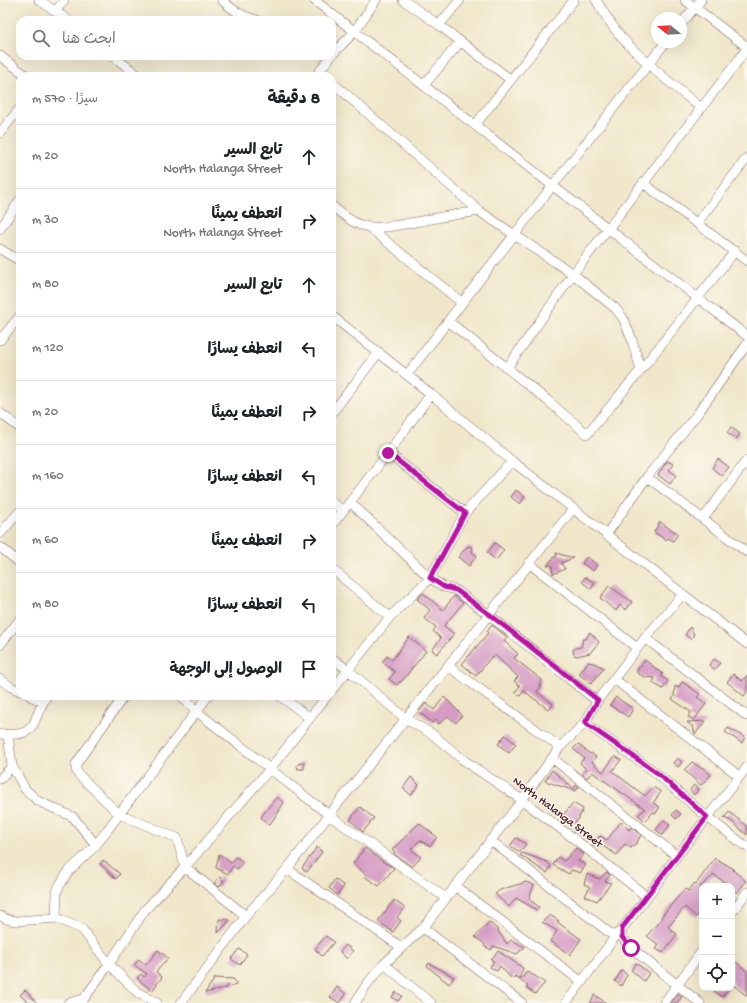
<!DOCTYPE html>
<html lang="ar">
<head>
<meta charset="utf-8">
<style>
  :root { --surface:#fff; --page:#f6f6f6; --text:#202124; --muted:#757577; --line:#e0e0e0 }
  body { margin:0; font-family:"Gochi Hand","Playpen Sans Arabic",sans-serif; background:var(--page); color:var(--text); direction:rtl }
  .controls { position:absolute; right:12px; bottom:12px; display:grid; overflow:hidden; border-radius:8px; box-shadow:0 4px 16px #0002 }
  .controls button { width:36px; height:36px; display:grid; place-items:center; padding:0; border:0; border-bottom:1px solid var(--line); background:var(--surface); color:var(--text); font:20px sans-serif }
  .compass { position:absolute; left:651px; top:12px; width:36px; height:36px; border-radius:50%; background:var(--surface); box-shadow:0 4px 16px #0002; rotate:288deg }
  .stop { position:absolute; width:12px; height:12px; margin:-9px; border:3px solid #b5179e; border-radius:50%; background:#fff }
  .stop.end { background:#b5179e; border-color:#fff; box-shadow:0 1px 4px #0008 }
  .list { margin:0; padding:0; list-style:none }
  h2 { display:flex; justify-content:space-between; align-items:center; height:52px; margin:0; padding:0 16px; font-size:17px }
  h2 small { font-size:13px; font-weight:400; color:var(--muted) }
  .list li { display:grid; grid-template-columns:26px 1fr auto; gap:12px; align-items:center; box-sizing:border-box; height:64px; padding:0 16px; border-top:1px solid var(--line) }
  .list b { display:block; font-size:15px; white-space:nowrap }
  .list p { margin:0; font-size:13px; white-space:nowrap; color:var(--muted) }
  .list em { font-size:13px; font-style:normal; color:var(--muted) }
  .icon { flex:none; width:22px; height:22px; fill:none; stroke:currentColor; stroke-width:2; stroke-linecap:round; stroke-linejoin:round }
  .map { position:relative; flex:none; width:747px; height:1003px; overflow:hidden; direction:ltr }
  .search { position:absolute; background:var(--surface); box-shadow:0 4px 16px #0002; left:16px; top:16px; width:320px; height:44px; display:flex; align-items:center; gap:10px; box-sizing:border-box; padding:0 14px; border-radius:12px; color:var(--muted); font-size:15px }
  .panel { position:absolute; background:var(--surface); box-shadow:0 4px 16px #0002; left:16px; top:72px; width:320px; height:628px; border-radius:12px; direction:rtl }
  .map>svg:first-child { display:block }
</style>
</head>
<body>
<div class="map">
<svg width="747" height="1003" viewBox="0 0 747 1003">
  <rect width="100%" height="100%" fill="#fbf7ec"/>
  <filter id="ink" filterUnits="userSpaceOnUse"><feTurbulence type="fractalNoise" baseFrequency=".025" numOctaves="2"/><feDisplacementMap in="SourceGraphic" scale="8" xChannelSelector="R" yChannelSelector="G"/><feConvolveMatrix kernelMatrix="1 2 1 2 8 2 1 2 1" color-interpolation-filters="sRGB"/></filter>
  <filter id="wash" filterUnits="userSpaceOnUse"><feTurbulence type="fractalNoise" baseFrequency=".012" numOctaves="4" result="noise"/><feDisplacementMap in="SourceGraphic" scale="16" xChannelSelector="R" yChannelSelector="G"/><feGaussianBlur stdDeviation="0.9" result="paint"/><feColorMatrix in="noise" values="0 0 0 0 0 0 0 0 0 0 0 0 0 0 0 0 0 1.4 0 .05"/><feComposite in="paint" operator="in"/></filter>
  <g filter="url(#wash)">
    <rect width="100%" height="100%" fill="#f0e7ca"/>
    <g id="blocks">
      <path fill="#d59bc5" d="M731 427 740 434 736 439 727 433Z
        M718 459 729 467 722 476 712 468Z
        M667 461 673 464 669 470 676 475 670 484 658 475Z
        M516 490 525 497 520 504 511 497Z
        M660 522 678 534 673 541 668 538 666 540 654 532Z
        M495 543 504 550 496 560 487 553Z
        M470 546 473 549 472 552 477 556 469 566 458 557 467 547Z
        M556 553 573 558 561 563 565 569 553 574 552 565 547 566 553 558 557 556Z
        M587 557 597 565 593 571 582 563Z
        M585 577 595 583 591 589 582 582Z
        M609 586 632 602 626 610 620 605 616 611 600 598Z
        M423 593 443 610 454 596 463 603 444 626 454 634 437 654 432 650 441 638 433 631 436 627 424 618 430 610 417 599Z
        M492 625 507 637 504 641 518 654 514 658 542 680 539 685 541 686 537 692 553 704 549 710 524 691 520 696 515 692 520 686 514 681 518 677 495 655 493 657 492 656 476 676 462 664 488 633 487 632Z
        M690 627 694 634 691 639 685 635Z
        M590 632 599 642 590 653 577 656 574 655 573 650 575 648 581 647 583 639H586Z
        M409 637 426 651 401 682 400 681 397 685 389 679 395 672 382 662 387 656 392 660Z
        M714 659 720 663 715 670 709 665Z
        M645 660 663 674 661 676 668 681 663 689 653 683 655 678 645 677 637 673 638 669Z
        M588 662 594 663 604 668 591 684 579 674Z
        M733 674 742 681 747 675V692L744 696 727 682Z
        M682 682 700 694 697 697 706 704 694 720 688 717 691 712 672 699 674 697 675 686 678 688Z
        M444 697 462 715 456 723 448 716 439 724 436 720 433 723 419 712 426 703 434 710Z
        M616 697 633 709 628 717 610 705Z
        M706 721 695 734 693 727 687 722Z
        M728 728 745 737 742 743 725 732Z
        M505 735 516 744 509 753 498 744Z
        M578 744 590 754 591 753 596 757 592 762 603 772 615 756 621 760 612 771 645 796 653 787 661 792 653 803 660 807 656 813 653 812 645 821 638 815 645 809 592 772 587 778 582 774 586 769 580 763 584 758 573 749Z
        M677 758 682 762 678 767 673 763Z
        M304 762V769H298L297 766 298 764Z
        M692 762 701 768 702 767 711 775 701 785 684 770Z
        M552 770 574 789 576 785 579 787 575 791 545 781Z
        M411 777 419 785 411 795 403 788Z
        M694 785 699 789 694 795 690 790Z
        M277 797 284 803 279 810H280L269 825 261 818 263 814Z
        M573 803 583 809 578 820 573 824 563 815Z
        M360 807 374 818 363 832 350 820Z
        M676 810 681 814 676 819 672 815Z
        M729 812 747 826V835L731 821 724 818Z
        M664 820 670 825 663 835 656 830Z
        M621 822 629 830 631 827 641 835 636 844H635L631 848 625 844 617 855 601 845 598 848 592 845 600 836 607 840Z
        M419 823 437 837 430 846 420 840 411 849 421 857 412 867 394 854 395 852 392 850Z
        M516 838 526 844 520 852 510 846Z
        M317 847 322 852 307 872 302 868Z
        M365 848 386 864V863L394 868 379 886 365 877 366 875 353 863Z
        M576 848 584 854 578 861 586 865 580 873 572 870 569 874 553 865 558 857 564 861Z
        M522 853 547 862 551 866 547 873 520 855Z
        M219 854 231 863 236 857 243 862 237 869 233 866 228 874 216 868Z
        M715 858 734 869 733 870 746 881 737 893 732 889V886H728L725 884 726 883 714 875 700 887 702 888V910L696 917 685 907 668 927 677 934 663 953 656 949 659 945 647 936 662 918 661 917 671 905 685 889 688 891 695 883 696 884Z
        M103 860 120 874 116 879 100 864Z
        M607 872 610 875 605 881 611 883 597 901 585 896 590 887 584 884 587 874 599 879Z
        M220 877 224 881 219 887 214 883Z
        M335 879 344 886 337 895 329 888Z
        M526 882 534 885 529 899 539 907 537 910 516 898 509 907 495 894 500 890Z
        M394 900 405 908 397 917 401 921 393 932 378 921Z
        M550 915 559 921 557 922 581 939 570 955 550 941 557 931 542 922Z
        M219 919 230 920 218 933Z
        M489 922 498 930V931L507 944 511 940 525 947 517 954 493 946 491 950 484 946 485 944 475 937Z
        M326 936 334 942 322 956 315 949Z
        M346 945 353 951 347 959 340 952Z
        M239 949 247 954 240 965 231 959Z
        M158 950 168 958 156 972 162 977 152 991 137 978 141 974 144 977 147 974 134 965 139 959 146 965Z
        M498 951 523 968 519 979 515 976 512 979 500 966 497 971 490 967 494 961 491 960Z
        M732 959 747 971V996L732 984Z
        M429 963 454 977 449 984 427 966Z
        M636 963 649 973 644 981 631 970Z
        M622 970 627 975 621 986 615 981Z
        M527 972 535 976 545 983 535 994 526 988 528 986 520 980Z
        M215 978 233 979 236 982V985L233 986 228 985 226 988 205 993Z
        M337 987 346 994 340 1003 330 997Z
        M710 988H729L722 997Z
        M25 990 37 1003H29L20 995Z
        M396 992 402 996 398 1001 392 997Z
        M678 994 682 997 677 1003H671Z
        M595 995 606 1003H590Z"/>
    </g>
  </g>
  <g filter="url(#ink)">
    <use href="#blocks" fill-opacity="0" stroke="#846563" stroke-width="1"/>
    <g fill="none" stroke-linecap="round" stroke-linejoin="round">
      <defs>
        <path id="street" d="M39 0 68 20
          M222 0C234 11 241 16 257 20
          M314 0 553 186 747 336
          M403 0 439 25 511 80
          M596 0C604 13 612 27 622 38 646 64 674 86 701 108
          M685 0 747 47
          M56 11 64 0
          M681 24 701 0
          M439 25 460 0
          M332 55 354 32 376 0
          M0 56 27 76
          M113 56 139 76
          M316 76 331 56
          M332 82 479 211 573 274 615 308 623 318 631 337 641 370
          M424 85 460 42
          M475 125 574 0
          M0 133 20 108
          M643 183 747 261
          M332 206C340 212 349 221 360 225 379 231 402 224 421 221 440 217 459 214 479 211
          M697 223 747 158
          M369 227 462 303
          M0 229 20 200
          M0 249 20 261
          M332 316 431 394 512 461 747 644
          M448 321 547 400 587 434 641 370 735 251
          M0 340 20 316
          M507 368 573 274 747 49
          M407 375C492 263 578 152 666 42
          M0 413 20 428
          M332 413 379 352
          M388 453 465 513
          M647 477 747 552
          M332 502 343 511 332 525
          M350 502 430 578 444 587 456 590 489 615 597 701
          M343 511 388 453 431 394
          M703 519 747 460
          M0 534 20 511
          M606 535 647 477 698 413 747 344
          M0 547 20 563
          M529 563 637 648
          M332 569 390 617
          M645 638 747 716
          M0 645 20 619
          M332 658 348 670 406 719 432 734 462 759 522 800 577 841 647 897 622 929V937L631 948 700 1003
          M448 666 560 747
          M0 679 11 687 20 691
          M614 679 739 776
          M332 690 390 617 430 578 465 513 512 461
          M30 696 43 702
          M124 696 76 764V770L79 775 119 814 177 838 185 867 246 916
          M181 696 196 711 329 815 446 898
          M280 696 310 718
          M585 723 655 772 707 817 747 847
          M0 734C41 738 30 720 47 696
          M8 735 12 766 25 789 38 801 73 817 96 845
          M552 758 677 856
          M0 779 12 766
          M490 840 615 937
          M287 869 401 947
          M455 886 582 982
          M647 897 677 856 747 767
          M732 912 747 892
          M0 916 9 920 17 921 56 918 82 929 109 964 137 992 157 1003
          M56 918 57 893 58 888 68 872 96 845 208 696
          M423 928 522 1003
          M384 964 431 1003
          M68 1003 84 999
          M81 1003 109 964 145 910 185 867 270 769 327 696
          M181 1003 246 916 287 869 329 815 573 509
          M355 1003 367 984 384 964 423 928 522 800 560 747 585 723 597 701 645 638 683 594
          M566 1003 618 933
          M664 1003 702 951"/>
      </defs>
      <use href="#street" stroke="#846563" stroke-width="10"/>
      <use href="#street" stroke="#fff" stroke-width="9"/>
    </g>
  </g>
  <g fill="none" stroke-linecap="round" stroke-linejoin="round" filter="url(#ink)">
    <path stroke="#b5179e" stroke-width="5" d="M388 453 465 513 430 578 444 587 456 590 489 614 598 700 585 723 656 772 707 817 622 928V937L631 948"/>
  </g>
  <g text-anchor="middle" dominant-baseline="central" stroke-width="3" stroke-linejoin="round" paint-order="stroke">
    <g font-size="12" fill="#4a1f2b" stroke="#fbf7ec">
      <text transform="translate(557 813) rotate(37)">North Halanga Street</text>
    </g>
  </g>
</svg>
<div class="controls">
<button>+</button>
<button>−</button>
<button><svg class="icon" aria-label="locate" viewBox="0 0 24 24"><circle cx="12" cy="12" r="6"/><path d="M12 2v4M12 18v4M2 12h4M18 12h4"/></svg></button>
</div>
<svg class="compass" viewBox="-18 -18 36 36"><path d="M0-13l5 13h-10z" fill="#e53935"/><path d="M0 13l5-13h-10z" fill="#757577"/></svg>
<div class="stop" style="left:631px;top:948px"></div>
<div class="stop end" style="left:388px;top:453px"></div>
<div class="search"><svg class="icon" aria-label="search" viewBox="0 0 24 24"><circle cx="10" cy="10" r="6"/><path d="M15 15l6 6"/></svg>ابحث هنا</div>
<section class="panel">
<h2>8 دقيقة<small>سيرًا · 570 m</small></h2>
<ul class="list">
<li><svg class="icon" aria-label="ahead" viewBox="0 0 24 24"><path d="M12 20V5M6 11l6-6 6 6"/></svg><div><b>تابع السير</b><p>North Halanga Street</p></div><em>20 m</em></li>
<li><svg class="icon" aria-label="right" viewBox="0 0 24 24"><path d="M7 20v-9h11M14 6l5 5-5 5"/></svg><div><b>انعطف يمينًا</b><p>North Halanga Street</p></div><em>30 m</em></li>
<li><svg class="icon" aria-label="ahead" viewBox="0 0 24 24"><path d="M12 20V5M6 11l6-6 6 6"/></svg><div><b>تابع السير</b></div><em>80 m</em></li>
<li><svg class="icon" aria-label="left" viewBox="0 0 24 24"><path d="M17 20v-9H6M10 6l-5 5 5 5"/></svg><div><b>انعطف يسارًا</b></div><em>120 m</em></li>
<li><svg class="icon" aria-label="right" viewBox="0 0 24 24"><path d="M7 20v-9h11M14 6l5 5-5 5"/></svg><div><b>انعطف يمينًا</b></div><em>20 m</em></li>
<li><svg class="icon" aria-label="left" viewBox="0 0 24 24"><path d="M17 20v-9H6M10 6l-5 5 5 5"/></svg><div><b>انعطف يسارًا</b></div><em>160 m</em></li>
<li><svg class="icon" aria-label="right" viewBox="0 0 24 24"><path d="M7 20v-9h11M14 6l5 5-5 5"/></svg><div><b>انعطف يمينًا</b></div><em>60 m</em></li>
<li><svg class="icon" aria-label="left" viewBox="0 0 24 24"><path d="M17 20v-9H6M10 6l-5 5 5 5"/></svg><div><b>انعطف يسارًا</b></div><em>80 m</em></li>
<li><svg class="icon" aria-label="arrive" viewBox="0 0 24 24"><path d="M6 21V4h12l-3 4 3 4H6"/></svg><div><b>الوصول إلى الوجهة</b></div></li>
</ul>
</section>
</div>
</body>
</html>
